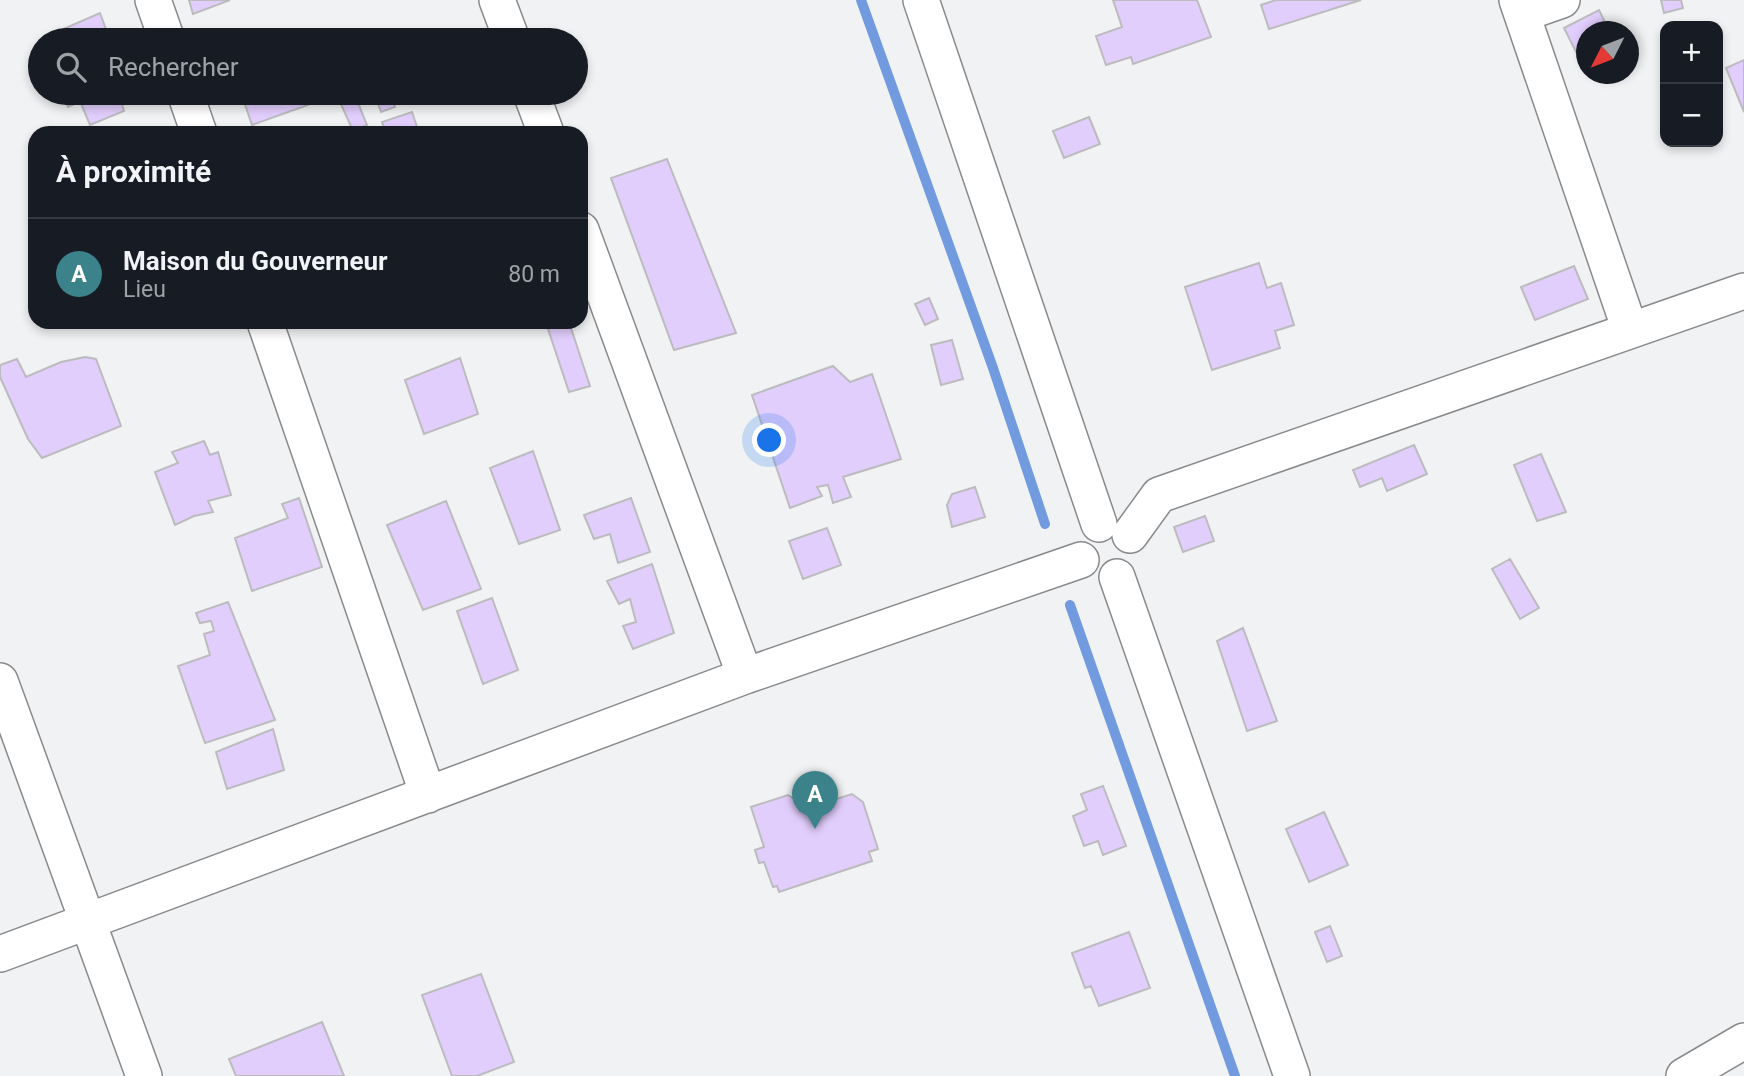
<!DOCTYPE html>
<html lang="fr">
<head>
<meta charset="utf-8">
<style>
  :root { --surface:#171b24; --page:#242831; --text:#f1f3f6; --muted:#9ea1a6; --line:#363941; --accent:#3b828b }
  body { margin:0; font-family:Roboto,sans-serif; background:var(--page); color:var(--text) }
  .controls { position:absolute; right:21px; top:21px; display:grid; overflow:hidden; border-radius:14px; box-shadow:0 4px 10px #0003 }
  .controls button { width:63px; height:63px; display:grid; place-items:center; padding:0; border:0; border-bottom:2px solid var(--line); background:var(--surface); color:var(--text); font:35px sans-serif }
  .compass { position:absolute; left:1576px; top:21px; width:63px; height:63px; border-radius:50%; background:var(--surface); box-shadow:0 4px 10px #0003; rotate:228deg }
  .you { position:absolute; left:770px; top:441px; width:24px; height:24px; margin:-18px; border:5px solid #fff; border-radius:50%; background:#1a73e8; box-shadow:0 0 0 10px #1a73e833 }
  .badge { display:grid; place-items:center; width:46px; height:46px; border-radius:50%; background:var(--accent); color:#fff; font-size:23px; font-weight:700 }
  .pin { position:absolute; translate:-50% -58px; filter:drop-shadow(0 2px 4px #0008) }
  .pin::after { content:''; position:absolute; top:37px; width:24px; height:21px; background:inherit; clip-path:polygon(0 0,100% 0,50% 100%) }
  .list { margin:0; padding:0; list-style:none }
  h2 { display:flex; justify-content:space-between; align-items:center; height:91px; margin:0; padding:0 28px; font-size:30px }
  h2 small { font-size:23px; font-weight:400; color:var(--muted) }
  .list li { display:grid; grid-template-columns:46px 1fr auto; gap:21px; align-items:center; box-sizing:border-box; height:112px; padding:0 28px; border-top:2px solid var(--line) }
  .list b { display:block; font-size:26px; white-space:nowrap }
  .list p { margin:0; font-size:23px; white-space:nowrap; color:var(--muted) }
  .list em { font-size:23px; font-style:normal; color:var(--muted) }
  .icon { flex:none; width:38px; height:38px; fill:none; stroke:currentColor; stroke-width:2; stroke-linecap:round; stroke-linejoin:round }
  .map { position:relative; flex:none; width:1744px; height:1076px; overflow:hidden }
  .search { position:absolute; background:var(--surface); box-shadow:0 4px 10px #0003; left:28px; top:28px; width:560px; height:77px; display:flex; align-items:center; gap:18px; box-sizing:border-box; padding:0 24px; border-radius:38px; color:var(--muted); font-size:26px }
  .panel { position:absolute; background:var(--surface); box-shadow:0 4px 10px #0003; left:28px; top:126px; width:560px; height:203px; border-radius:21px }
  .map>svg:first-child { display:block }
</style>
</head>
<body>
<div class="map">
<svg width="1744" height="1076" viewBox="0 0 1744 1076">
  <rect width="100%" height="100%" fill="#f1f2f4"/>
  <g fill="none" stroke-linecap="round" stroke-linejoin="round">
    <path stroke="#729bdf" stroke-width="10" d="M861 0 993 368 1045 524
      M1070 605 1235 1076"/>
  </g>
  <path fill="#e2cefd" stroke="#bcbbbd" stroke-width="2" d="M189 0H230L193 14Z
    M1113 0H1197L1211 37 1133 64 1131 57 1106 65 1096 36 1122 27Z
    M1276 0H1361L1269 29 1261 5Z
    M1661 0H1681L1683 8 1664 13Z
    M1599 10 1606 24 1591 32H1586V57L1580 60 1564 28Z
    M100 13 110 40H66L61 30Z
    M1744 60V112L1726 68Z
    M62 93H99L68 107Z
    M99 93H119L124 111 90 125 80 101Z
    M241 93H303L308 105 252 125Z
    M336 93H354L367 125 353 131Z
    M374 93H390L395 107 381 112Z
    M412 112 419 133H386L382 122Z
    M1089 117 1100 144 1064 158 1053 131Z
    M667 159 736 333 674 350 611 178Z
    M1259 263 1267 288 1281 283 1294 325 1275 331 1280 348 1212 370 1185 287Z
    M1574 266 1588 299 1535 320 1521 287Z
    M929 298 938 319 925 325 915 304Z
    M550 322H569L590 386 569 392 546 323Z
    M952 340 963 379 941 385 931 345Z
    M85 357 96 359 121 426 42 458 28 439 0 377V365L17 359 26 377 61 362Z
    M460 358 478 414 424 434 405 380Z
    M833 366 850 382 872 374 901 459 843 477 851 497 833 503 828 485 817 487 822 496 790 508 752 395Z
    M204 441 210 455 218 452 231 495 208 501 213 512 194 516 175 525 155 472 178 463 172 452Z
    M1414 445 1427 474 1387 491 1382 478 1360 487 1353 470Z
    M533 451 560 530 519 544 490 468Z
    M1541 454 1566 512 1537 521 1514 465Z
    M975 487 985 517 952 527 947 505 952 494Z
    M299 498 322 567 252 591 235 538 288 518 282 504Z
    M631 498 650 552 618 563 610 534 594 539 584 515Z
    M446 501 481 589 423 610 387 525Z
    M1205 516 1214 541 1183 552 1174 527Z
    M827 528 841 565 803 579 789 541Z
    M1510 559 1539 608 1520 619 1492 569Z
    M652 564 674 633 633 649 623 626 636 622 630 599 619 604 607 581Z
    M492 598 518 670 483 684 457 611Z
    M228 602 275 720 205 743 178 666 210 655 204 634 214 631 211 621 200 623 196 613Z
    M1243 628 1277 721 1247 731 1217 641Z
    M273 729 284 770 227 789 216 752Z
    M1103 786 1126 846 1103 855 1098 841 1084 846 1073 816 1087 810 1081 794Z
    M825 788 829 790 833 800 852 794 863 802 878 849 869 852 872 861 779 892 777 886 773 887 764 862 759 863 755 850 764 847 751 807 788 795 796 800 800 811 818 806 815 795 820 789Z
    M1324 812 1348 865 1309 882 1286 829Z
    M1330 926 1342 956 1327 962 1315 932Z
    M1129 932 1150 988 1099 1006 1091 986 1085 988 1072 953Z
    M481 974 514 1062 477 1076H452L422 995Z
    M322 1022 344 1076H236L229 1059Z"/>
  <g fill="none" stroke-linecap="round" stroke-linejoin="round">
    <defs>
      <path id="minor" d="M153 0 167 40
        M497 0 512 40
        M921 0 1099 524
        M1517 0 1630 330
        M1522 14 1562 0
        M185 93 199 133
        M531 93 546 133
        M581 230 745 676
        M265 322 428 795
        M1130 535 1159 495 1744 291
        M1117 577 1292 1076
        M0 681 144 1076
        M0 954 745 676 1081 560
        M1684 1076 1744 1041"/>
    </defs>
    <use href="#minor" stroke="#898a8c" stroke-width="38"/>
    <use href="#minor" stroke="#fff" stroke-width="35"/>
  </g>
</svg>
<div class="controls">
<button>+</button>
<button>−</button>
</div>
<svg class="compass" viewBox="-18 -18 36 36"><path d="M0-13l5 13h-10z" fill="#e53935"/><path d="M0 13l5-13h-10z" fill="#9ea1a6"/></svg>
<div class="you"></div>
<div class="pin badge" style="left:815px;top:829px">A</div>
<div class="search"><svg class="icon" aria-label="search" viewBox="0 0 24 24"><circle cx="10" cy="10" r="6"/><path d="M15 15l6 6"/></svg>Rechercher</div>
<section class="panel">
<h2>À proximité<small></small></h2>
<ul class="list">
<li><span class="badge">A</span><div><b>Maison du Gouverneur</b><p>Lieu</p></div><em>80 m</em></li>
</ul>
</section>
</div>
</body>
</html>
